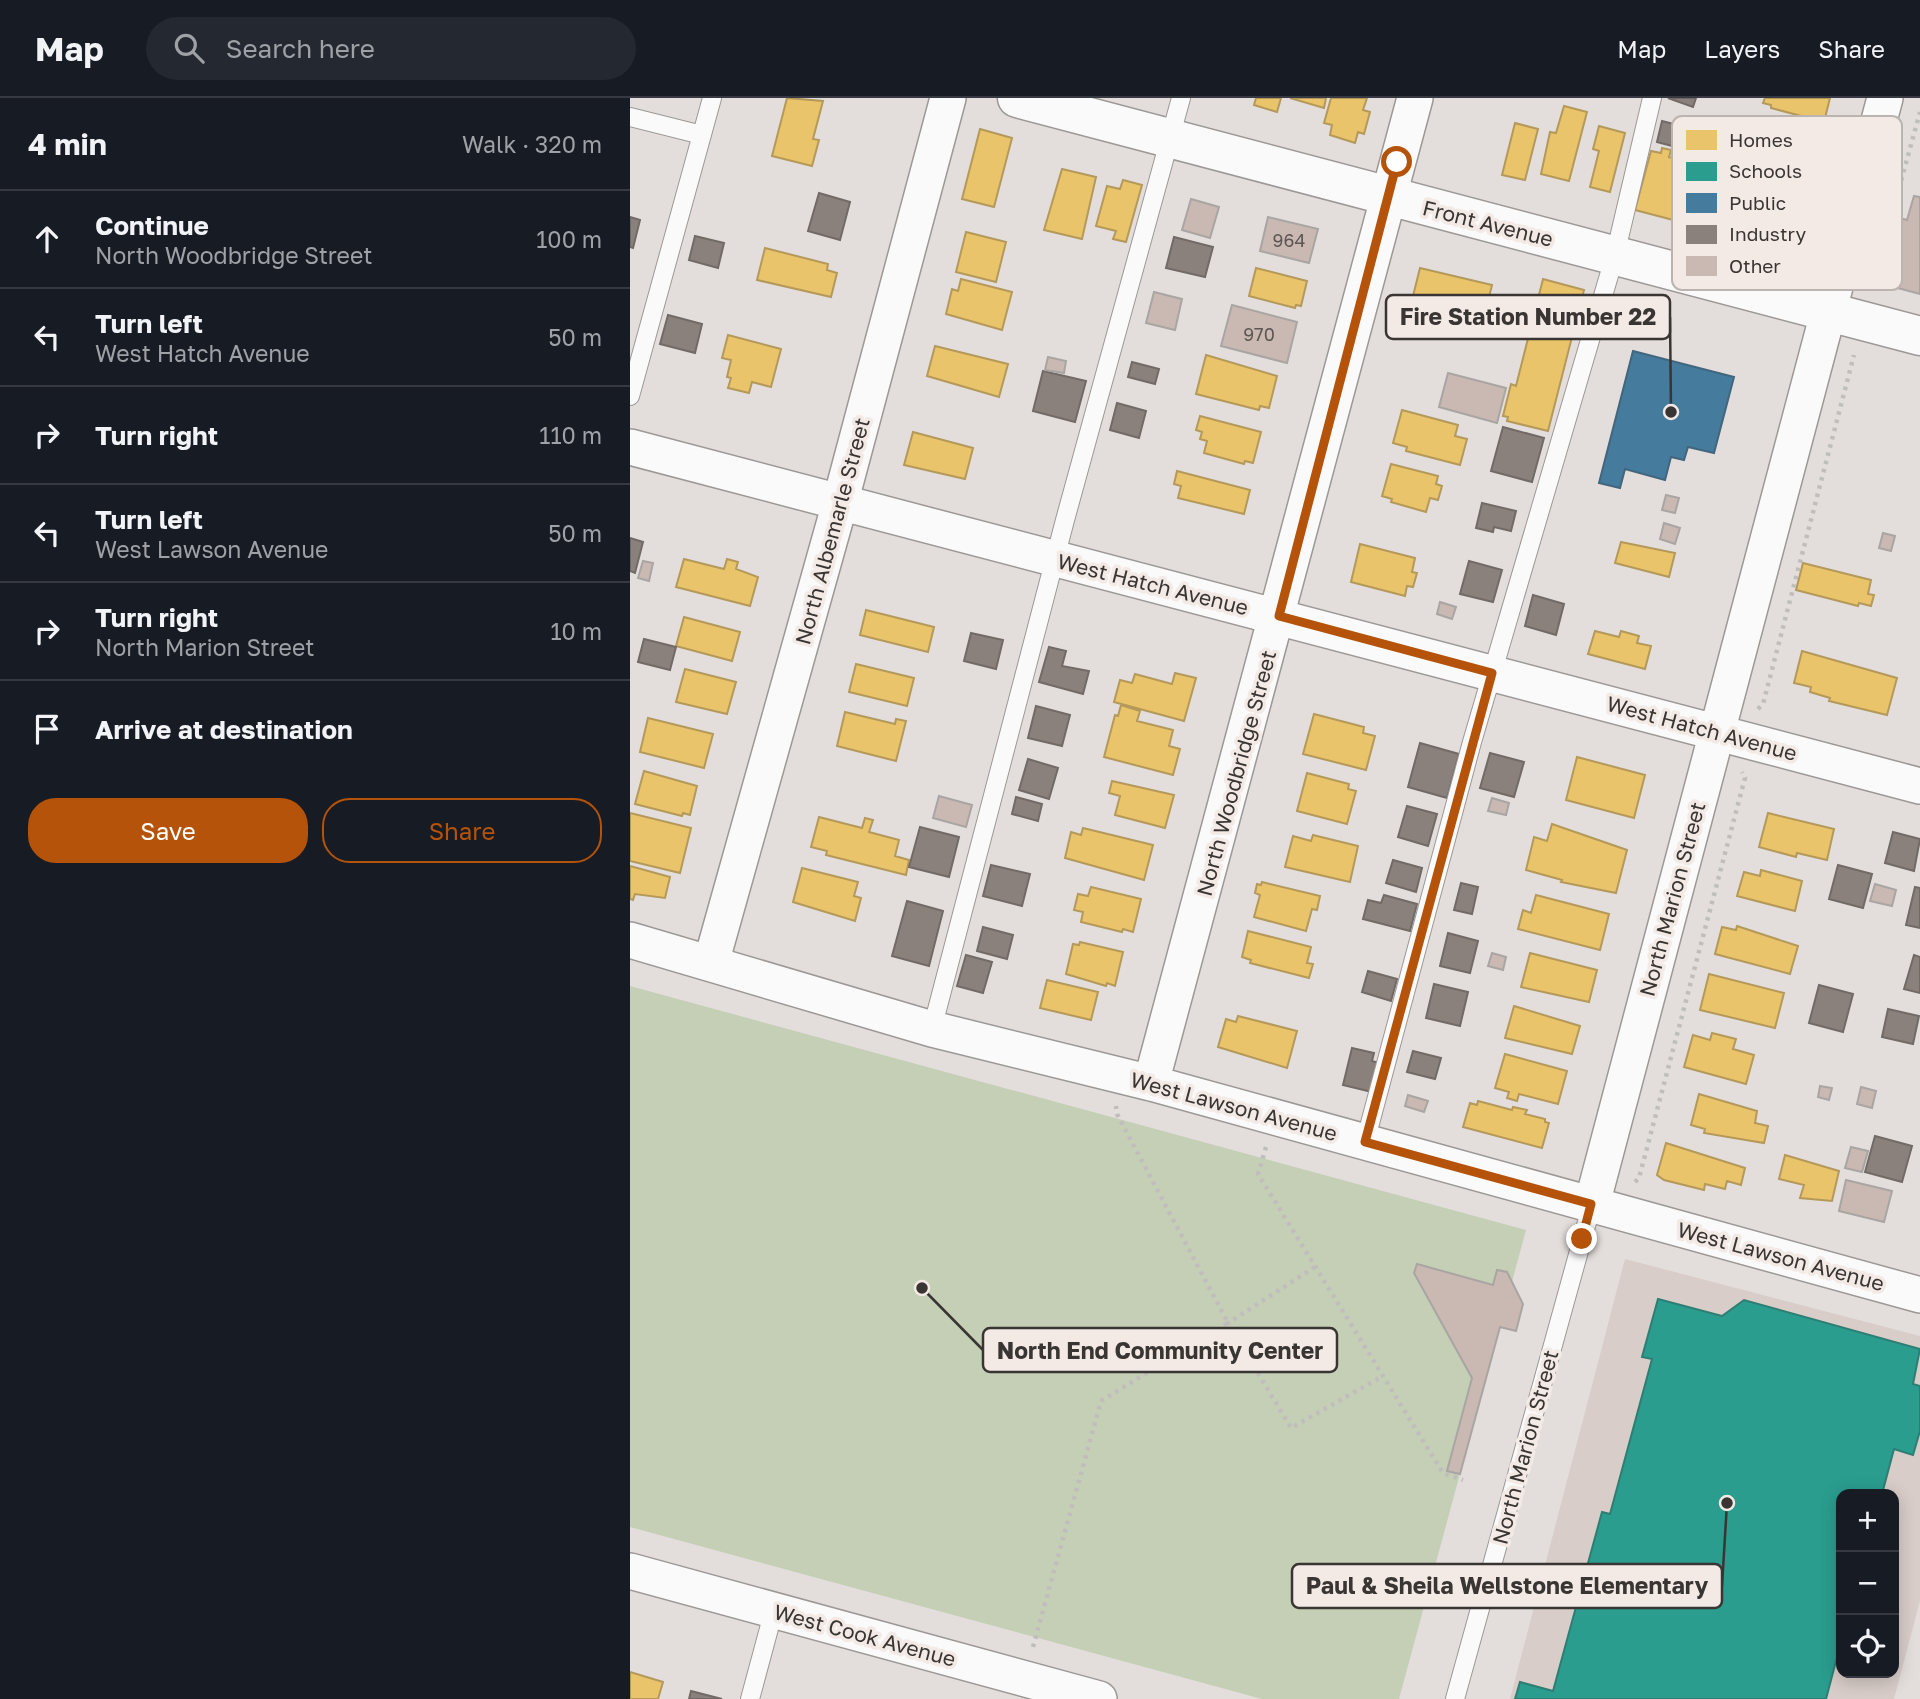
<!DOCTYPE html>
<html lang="en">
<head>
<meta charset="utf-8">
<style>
  :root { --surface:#171b24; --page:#242831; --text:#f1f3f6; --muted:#9ea1a6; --line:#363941; --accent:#b45309 }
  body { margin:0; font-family:"Golos Text",sans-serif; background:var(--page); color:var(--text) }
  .controls { position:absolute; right:21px; bottom:21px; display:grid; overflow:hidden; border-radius:14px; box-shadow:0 4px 18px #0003 }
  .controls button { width:63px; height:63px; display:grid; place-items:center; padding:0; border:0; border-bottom:2px solid var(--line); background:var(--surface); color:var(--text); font:35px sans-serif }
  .stop { position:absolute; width:21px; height:21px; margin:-16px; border:5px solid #b45309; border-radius:50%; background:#fff }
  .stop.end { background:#b45309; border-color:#fff; box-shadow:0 2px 7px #0008 }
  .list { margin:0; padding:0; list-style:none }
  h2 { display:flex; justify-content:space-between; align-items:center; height:91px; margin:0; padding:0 28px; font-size:30px }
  h2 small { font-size:23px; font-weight:400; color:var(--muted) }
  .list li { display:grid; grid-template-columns:46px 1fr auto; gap:21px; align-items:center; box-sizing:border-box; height:98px; padding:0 28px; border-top:2px solid var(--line) }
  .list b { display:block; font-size:26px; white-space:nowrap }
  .list p { margin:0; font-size:23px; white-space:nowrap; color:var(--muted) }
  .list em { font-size:23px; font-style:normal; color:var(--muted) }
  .actions { display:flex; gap:14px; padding:21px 28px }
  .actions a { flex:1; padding:16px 0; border:2px solid var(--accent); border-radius:28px; text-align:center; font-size:24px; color:var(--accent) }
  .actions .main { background:var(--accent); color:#fff }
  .icon { flex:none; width:38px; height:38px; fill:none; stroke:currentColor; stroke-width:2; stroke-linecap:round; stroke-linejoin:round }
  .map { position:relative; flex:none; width:1290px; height:1601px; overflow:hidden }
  header { display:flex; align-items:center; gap:42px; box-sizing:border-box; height:98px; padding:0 35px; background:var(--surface); border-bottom:2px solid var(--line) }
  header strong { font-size:33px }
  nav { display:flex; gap:38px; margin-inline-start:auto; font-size:24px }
  .search { width:490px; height:63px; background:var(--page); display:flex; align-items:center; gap:18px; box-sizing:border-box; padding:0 24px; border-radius:38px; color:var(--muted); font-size:26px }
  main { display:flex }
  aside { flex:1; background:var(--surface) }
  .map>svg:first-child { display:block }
</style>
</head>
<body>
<header>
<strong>Map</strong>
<div class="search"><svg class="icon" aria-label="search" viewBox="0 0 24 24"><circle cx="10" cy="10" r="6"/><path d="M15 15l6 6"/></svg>Search here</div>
<nav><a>Map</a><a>Layers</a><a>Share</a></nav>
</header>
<main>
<aside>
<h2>4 min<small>Walk · 320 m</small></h2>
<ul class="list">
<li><svg class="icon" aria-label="ahead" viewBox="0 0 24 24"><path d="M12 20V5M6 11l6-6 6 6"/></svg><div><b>Continue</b><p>North Woodbridge Street</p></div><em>100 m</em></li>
<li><svg class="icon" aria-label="left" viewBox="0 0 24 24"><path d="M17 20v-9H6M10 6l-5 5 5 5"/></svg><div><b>Turn left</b><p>West Hatch Avenue</p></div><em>50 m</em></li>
<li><svg class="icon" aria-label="right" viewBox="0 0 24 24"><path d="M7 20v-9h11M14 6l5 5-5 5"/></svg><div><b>Turn right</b></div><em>110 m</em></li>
<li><svg class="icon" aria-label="left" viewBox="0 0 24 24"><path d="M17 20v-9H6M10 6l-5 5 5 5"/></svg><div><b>Turn left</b><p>West Lawson Avenue</p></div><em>50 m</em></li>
<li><svg class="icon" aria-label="right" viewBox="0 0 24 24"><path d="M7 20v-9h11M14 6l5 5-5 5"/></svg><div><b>Turn right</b><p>North Marion Street</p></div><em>10 m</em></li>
<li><svg class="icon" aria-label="arrive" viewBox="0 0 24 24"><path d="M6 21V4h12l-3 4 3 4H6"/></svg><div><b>Arrive at destination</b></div></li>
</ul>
<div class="actions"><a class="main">Save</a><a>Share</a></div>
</aside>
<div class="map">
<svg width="1290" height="1601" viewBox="0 0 1290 1601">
  <rect width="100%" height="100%" fill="#e3dedc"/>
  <path fill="#d8cdc8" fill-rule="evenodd" d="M995 1161 1290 1238V1503L1264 1601H880ZM1211 1396H1264V1575H1211Z"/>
  <path fill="#c4cfb6" d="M0 888 896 1132 769 1601H632L0 1429Z"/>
  <path fill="#e9c46a" stroke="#b4995a" stroke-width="2" d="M157 0 193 3 183 41 189 42 182 68 142 58Z
    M626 0H651L647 14 624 7Z
    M660 0H696L694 10Z
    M701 0H737L733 12 740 14 734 36 728 34 725 45 700 37 702 27 694 25Z
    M1135 0H1200L1194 24 1141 10V7L1133 5Z
    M934 8 957 14 939 83 911 76 920 34 926 35Z
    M885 25 908 31 895 82 872 77Z
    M969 28 995 35 980 94 960 89 969 53 963 51Z
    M350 31 382 40 364 109 332 101Z
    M1032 50 1041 52 1039 59 1052 63 1046 87 1056 89 1047 123 1005 112 1021 53 1031 55Z
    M432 71 466 79 452 141 414 132Z
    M493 82 512 87 496 144 483 141 486 133 466 128 477 88 490 91Z
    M336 134 376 144 366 184 326 174Z
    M135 150 198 166 197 172 207 175 201 199 127 182Z
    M626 170 677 183 671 208 666 207 665 210 619 198Z
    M790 170 862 187 849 240 777 222Z
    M331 181 382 194 372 232 316 216 322 191 328 193Z
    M913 181 954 192 918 333 877 323 878 319 873 318 881 286 886 288Z
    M98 237 151 251 141 289 122 284 119 295 98 290 101 280 97 279 101 262 92 260Z
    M305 248 378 266 369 299 297 278Z
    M576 257 647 278 639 310 630 308 629 312 566 296Z
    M772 312 828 327 825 338 837 341 830 367 776 353 777 349 763 345Z
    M570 318 631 334 623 365 615 363 614 366 574 355 577 343 570 341 572 334 566 332Z
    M283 334 343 350 335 381 274 367Z
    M761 366 808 378 806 386 812 388 808 402 800 400 796 414 761 404 762 401 752 398Z
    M547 373 620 392 614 416 548 400 551 388 544 386Z
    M991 444 1045 455 1039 479 985 465Z
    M730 446 785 460 782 474 787 475 783 489 777 488 775 498 721 484Z
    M54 461 94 471 97 461 108 464 106 471 128 479 120 508 46 489Z
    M1173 465 1241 482 1238 496 1244 497 1241 508 1229 505 1228 508 1166 492Z
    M236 512 304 529 298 554 230 537Z
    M54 519 110 534 102 563 46 548Z
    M965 533 989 539 991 533 1009 538 1007 545 1021 548 1015 571 958 556Z
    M1172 553 1267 580 1257 617 1199 603 1200 600 1180 594 1181 589 1164 585Z
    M226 566 284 580 277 608 219 594Z
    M55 571 106 584 97 616 46 604Z
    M545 575 566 580 554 623 484 604 490 582 502 585 505 576 542 586Z
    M491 607 510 613 507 623 543 632 539 648 550 651 543 677 474 659 485 617 488 618Z
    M215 614 265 626 266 621 276 623 266 663 207 648Z
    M684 616 734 629 733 635 745 638 736 672 673 656Z
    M18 620 83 636 74 670 10 654Z
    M947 659 1015 677 1004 720 936 702Z
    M14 673 67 688 60 717 53 715 52 718 5 706Z
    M677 675 719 686 718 691 726 693 717 726 667 713Z
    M482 683 544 697 535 730 485 717 490 698 479 695Z
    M0 715 61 730 50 775 0 763Z
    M1138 715 1204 731 1197 762 1167 755 1166 759 1129 749Z
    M189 719 232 730 235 720 243 722 239 734 269 742 265 758 279 762 276 777 196 757 197 753 181 749Z
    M922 726 997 752 986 795 931 784 932 782 896 772 904 739 917 743Z
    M453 730 523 747 514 782 435 760 441 734 451 737Z
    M683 737 728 748 720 784 655 769 663 738 681 743Z
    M0 768 40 779 35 800 5 796 3 802 0 801Z
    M172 770 228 784 224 798 231 800 225 823 163 804Z
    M1131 772 1172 783 1165 813 1107 798 1114 774 1130 778Z
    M632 784 690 798 687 812 682 811 676 833 624 819 630 797 625 795 627 786 631 787Z
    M461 789 511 801 503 834 493 831 492 834 451 824 453 814 444 812 448 796 458 798Z
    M906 797 979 816 970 852 888 831 893 812 901 815Z
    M1107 828 1168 848 1160 876 1085 856 1092 829 1106 832Z
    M618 833 681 849 677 865 683 866 679 880 620 865 621 862 612 859Z
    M450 844 493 854 485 888 477 885 476 888 436 876 443 846 449 847Z
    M900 855 967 872 959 904 891 889Z
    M1079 876 1154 895 1145 930 1070 912Z
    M417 882 468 894 461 922 410 910Z
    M884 908 950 928 942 956 875 940Z
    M608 918 667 933 657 970 588 949 596 921 606 924Z
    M1082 935 1106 941 1103 951 1124 957 1116 986 1054 969 1063 937 1080 942Z
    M875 956 937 973 928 1006 889 996 887 1003 877 1000 879 994 865 990Z
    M1069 996 1127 1013 1125 1025 1138 1028 1134 1045 1074 1035 1075 1031 1061 1027Z
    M848 1003 882 1012 883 1009 897 1012 895 1016 915 1021V1024L919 1025 912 1050 833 1029 840 1005 847 1007Z
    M1036 1045 1115 1070 1111 1087 1097 1083 1095 1091 1075 1086 1074 1092 1034 1082 1027 1077Z
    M1155 1057 1209 1073 1202 1103 1170 1100 1174 1087 1149 1081Z
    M0 1574 33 1584 28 1601H0Z"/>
  <path fill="#2a9d8f" stroke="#2e7e73" stroke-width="2" d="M1028 1201 1092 1218 1114 1202 1290 1251 1283 1286 1290 1288V1333L1283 1357 1264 1351 1252 1396H1211V1544L1196 1601H885L890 1584 923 1593 972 1414 980 1416 1022 1261 1012 1259Z"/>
  <path fill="#457b9d" stroke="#41667d" stroke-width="2" d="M1003 253 1104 279 1084 355 1058 349 1054 362 1041 359 1035 382 995 371 990 390 969 385Z"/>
  <path fill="#8a817c" stroke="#726a66" stroke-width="2" d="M1038 0H1066L1063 9Z
    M1032 23 1063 31 1057 52 1027 44Z
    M189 95 220 104 210 142 178 133Z
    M0 119 10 122 3 150 0 149Z
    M65 138 94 145 88 170 59 162Z
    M544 139 583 149 575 179 536 170Z
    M38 217 72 226 65 255 30 246Z
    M502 264 529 271 525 286 498 279Z
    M413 273 456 283 445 324 403 313Z
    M487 305 516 313 509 340 480 332Z
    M873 329 914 340 902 384 861 373Z
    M852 405 886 413 881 433 864 429 863 434 846 430Z
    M0 440 13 444 5 475 0 473Z
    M839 463 872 472 863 504 830 496Z
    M903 497 934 506 926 537 895 528Z
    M341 535 373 542 366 571 334 563Z
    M14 541 46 549 40 572 8 564Z
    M419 549 436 553 432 568 459 573 453 596 409 584Z
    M406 608 440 617 432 648 398 640Z
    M790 645 829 656 817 700 778 689Z
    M860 655 894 664 884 699 850 690Z
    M398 661 428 670 419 701 389 692Z
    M386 699 412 706 408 723 382 716Z
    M777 708 807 716 798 748 768 739Z
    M290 729 329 739 319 779 279 769Z
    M1263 734 1290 741 1284 773 1255 765Z
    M763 762 792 770 786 794 756 785Z
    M361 767 400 776 392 808 353 798Z
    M1208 767 1242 776 1233 810 1199 801Z
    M831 785 848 789 842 816 824 812Z
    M1285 789 1290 790V830L1276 827Z
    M754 797 787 806 780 833 733 821 738 802 751 805Z
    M277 803 313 813 299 868 262 858Z
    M353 829 383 837 377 861 347 853Z
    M818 835 848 843 840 875 810 868Z
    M336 857 362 864 353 895 327 888Z
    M1284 857 1290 859V895L1274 891Z
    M738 873 767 881 761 903 732 894Z
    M804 886 838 894 830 928 796 920Z
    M1189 887 1223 896 1213 934 1179 925Z
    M1258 911 1289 918 1283 946 1252 939Z
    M722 950 744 955 742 963 749 965 742 994 713 987Z
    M783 953 811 960 805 981 777 974Z
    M1245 1038 1282 1048 1272 1084 1235 1074Z
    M61 1593 92 1601H59Z"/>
  <path fill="#c9b9b2" stroke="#a9a5a3" stroke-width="2" d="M1284 98 1290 99V196L1249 185 1266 119 1277 122Z
    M561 101 589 109 580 140 552 132Z
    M638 119 688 131 679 165 630 153Z
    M524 194 552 201 545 232 516 225Z
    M602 207 667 224 657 265 591 248Z
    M418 259 436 263 434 275 415 272Z
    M818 275 876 290 867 325 809 309Z
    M1036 397 1049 400 1045 415 1032 412Z
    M1034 425 1050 430 1045 446 1030 441Z
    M1253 435 1265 438 1261 453 1249 450Z
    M13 463 23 465 19 483 8 480Z
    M810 504 826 509 822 521 807 516Z
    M309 698 342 707 336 729 303 720Z
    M862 700 879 705 876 717 858 713Z
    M1245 786 1266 792 1262 808 1240 803Z
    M862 855 876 859 873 872 858 868Z
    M1190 988 1202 990 1199 1002 1188 999Z
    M1231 989 1246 993 1242 1010 1227 1006Z
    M778 997 798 1003 794 1014 775 1008Z
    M1221 1049 1238 1053 1232 1074 1215 1070Z
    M1216 1082 1262 1093 1254 1124 1209 1113Z
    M787 1166 863 1187 867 1172 877 1174 893 1206 886 1233 870 1229 830 1376 817 1373 842 1280 784 1175Z"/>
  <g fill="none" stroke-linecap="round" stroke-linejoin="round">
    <defs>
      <path id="service" d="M0 19 72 37
        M0 298 82 0
        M302 931 435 422 551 0
        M735 1044 842 644 985 157 1022 0
        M120 1601 144 1512
        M825 1601 962 1106"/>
      <path id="minor" d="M0 349 1290 688
        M0 842 302 931 521 985 1290 1197
        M81 865 210 405 318 0
        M521 985 785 0
        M962 1106 1255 0
        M0 1473 469 1601"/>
      <path id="tertiary" d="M387 0 1290 238"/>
    </defs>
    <use href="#service" stroke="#9c9896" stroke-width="20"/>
    <use href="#minor" stroke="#9c9896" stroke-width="38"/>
    <use href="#tertiary" stroke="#9c9896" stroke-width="41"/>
    <path stroke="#c0bebd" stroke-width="4.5" stroke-dasharray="3.5 5" stroke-linecap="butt" d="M1242 189 1290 14
      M1128 611 1133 606 1224 257
      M636 1049 628 1076 813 1375 833 1382
      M1005 1084 1009 1080 1115 680 1112 674
      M685 1169 598 1225 661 1330 753 1278
      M403 1549 471 1303 598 1225 487 1016 486 1008"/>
    <use href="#service" stroke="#fbfafa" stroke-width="18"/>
    <use href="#minor" stroke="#fbfafa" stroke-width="35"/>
    <use href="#tertiary" stroke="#fbfafa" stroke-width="38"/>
  </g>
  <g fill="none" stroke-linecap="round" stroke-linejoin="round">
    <path stroke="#b45309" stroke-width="9" d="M767 64 649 518 862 575 735 1044 961 1106 952 1141"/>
  </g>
  <g text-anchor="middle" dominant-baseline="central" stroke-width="7" stroke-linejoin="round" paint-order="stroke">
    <g font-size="18" fill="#5d5653">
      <text x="659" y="142">964</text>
      <text x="629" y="236">970</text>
    </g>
    <g font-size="21" fill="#393533" stroke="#f3eae6">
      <text transform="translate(858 125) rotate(14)">Front Avenue</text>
      <text transform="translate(202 433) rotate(-75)">North Albemarle Street</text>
      <text transform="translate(523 486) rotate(14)">West Hatch Avenue</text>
      <text transform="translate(1072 630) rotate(15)">West Hatch Avenue</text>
      <text transform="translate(606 675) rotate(-75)">North Woodbridge Street</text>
      <text transform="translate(1042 801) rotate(-75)">North Marion Street</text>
      <text transform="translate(604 1008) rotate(15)">West Lawson Avenue</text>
      <text transform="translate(1151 1158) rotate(15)">West Lawson Avenue</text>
      <text transform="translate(895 1349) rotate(-75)">North Marion Street</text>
      <text transform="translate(235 1537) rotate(15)">West Cook Avenue</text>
    </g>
  </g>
  <rect x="1042" y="18" width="230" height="174" rx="10" fill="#f3eae6" stroke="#bbb4b0" stroke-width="2"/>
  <rect x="1056" y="32" width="31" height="20" fill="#e9c46a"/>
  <rect x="1056" y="64" width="31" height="19" fill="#2a9d8f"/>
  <rect x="1056" y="95" width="31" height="20" fill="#457b9d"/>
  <rect x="1056" y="127" width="31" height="19" fill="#8a817c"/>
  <rect x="1056" y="158" width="31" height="20" fill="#c9b9b2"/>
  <g font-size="19" fill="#393533">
    <text x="1099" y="49">Homes</text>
    <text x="1099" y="80">Schools</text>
    <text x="1099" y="112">Public</text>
    <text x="1099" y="143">Industry</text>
    <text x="1099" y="175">Other</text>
  </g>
  <path fill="none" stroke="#393533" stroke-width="2.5" d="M1041 314L1040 219M292 1190L353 1252M1097 1405L1092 1488"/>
  <g fill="#393533" stroke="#f3eae6" stroke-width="2.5">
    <circle cx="1041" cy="314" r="7"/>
    <circle cx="292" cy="1190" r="7"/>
    <circle cx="1097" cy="1405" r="7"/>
  </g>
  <g fill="#f3eae6" stroke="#393533" stroke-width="2.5">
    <rect x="756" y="197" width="284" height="44" rx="7"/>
    <rect x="353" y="1230" width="354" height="44" rx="7"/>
    <rect x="662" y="1466" width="430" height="44" rx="7"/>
  </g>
  <g font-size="23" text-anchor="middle" font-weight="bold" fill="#393533">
    <text x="898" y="227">Fire Station Number 22</text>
    <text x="530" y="1261">North End Community Center</text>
    <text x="877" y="1496">Paul &amp; Sheila Wellstone Elementary</text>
  </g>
</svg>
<div class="controls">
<button>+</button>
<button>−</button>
<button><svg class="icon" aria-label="locate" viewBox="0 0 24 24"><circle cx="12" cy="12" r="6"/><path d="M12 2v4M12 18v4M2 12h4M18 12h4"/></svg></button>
</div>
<div class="stop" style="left:767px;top:64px"></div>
<div class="stop end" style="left:952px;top:1141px"></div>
</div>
</main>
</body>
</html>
